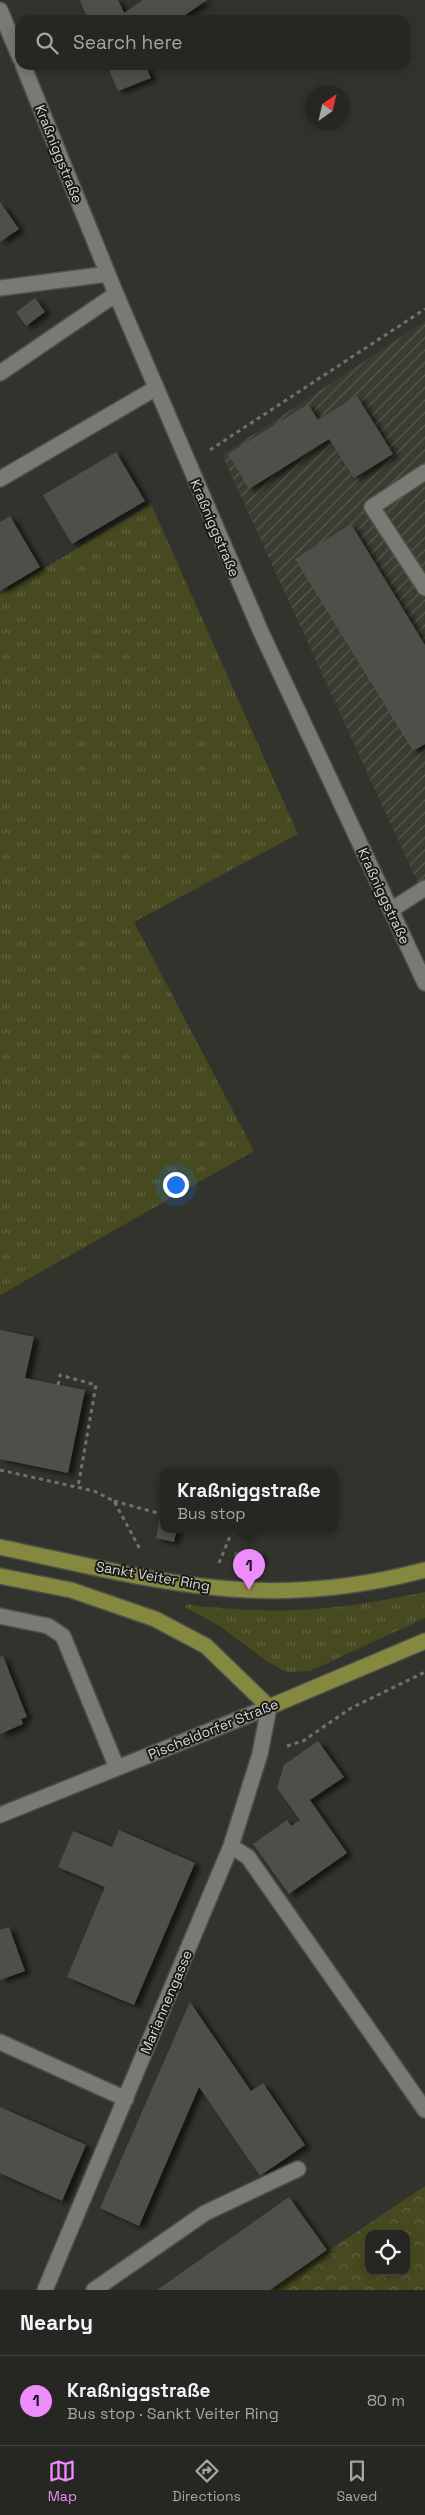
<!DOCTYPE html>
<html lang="en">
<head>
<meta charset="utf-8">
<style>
  :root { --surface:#262622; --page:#32322f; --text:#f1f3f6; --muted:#a4a5a5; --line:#424340; --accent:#ed8cfa }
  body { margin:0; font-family:"Space Grotesk",sans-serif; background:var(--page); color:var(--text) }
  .controls { position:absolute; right:15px; bottom:15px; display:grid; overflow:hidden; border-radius:10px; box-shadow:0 2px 12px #0003 }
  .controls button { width:45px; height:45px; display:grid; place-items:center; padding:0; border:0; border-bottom:1px solid var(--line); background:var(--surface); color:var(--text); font:25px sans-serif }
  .compass { position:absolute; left:305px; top:85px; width:45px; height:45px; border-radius:50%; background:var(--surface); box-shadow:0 2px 12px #0003; rotate:34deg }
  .you { position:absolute; left:175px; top:1184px; width:18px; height:18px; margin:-12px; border:4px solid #fff; border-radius:50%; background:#1a73e8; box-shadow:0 0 0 8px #1a73e833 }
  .badge { display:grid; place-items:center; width:32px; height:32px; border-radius:50%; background:var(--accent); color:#111; font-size:16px; font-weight:700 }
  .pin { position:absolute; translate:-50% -41px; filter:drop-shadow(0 1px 2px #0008) }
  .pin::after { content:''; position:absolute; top:26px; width:18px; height:15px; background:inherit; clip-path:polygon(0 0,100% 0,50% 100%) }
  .popup { position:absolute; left:160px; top:1468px; width:178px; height:65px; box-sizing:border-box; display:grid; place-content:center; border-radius:10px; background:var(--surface); filter:drop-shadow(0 1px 4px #0005); font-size:16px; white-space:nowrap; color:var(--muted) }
  .popup b { font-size:19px; color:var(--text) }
  .popup::after { content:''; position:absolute; left:50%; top:100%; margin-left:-10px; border:10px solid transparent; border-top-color:var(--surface) }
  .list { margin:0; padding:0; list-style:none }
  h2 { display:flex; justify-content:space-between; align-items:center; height:65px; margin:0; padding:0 20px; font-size:21px }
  h2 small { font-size:16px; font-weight:400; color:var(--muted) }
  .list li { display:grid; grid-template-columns:32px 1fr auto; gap:15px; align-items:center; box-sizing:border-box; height:90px; padding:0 20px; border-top:1px solid var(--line) }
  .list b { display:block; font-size:19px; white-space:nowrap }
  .list p { margin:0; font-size:16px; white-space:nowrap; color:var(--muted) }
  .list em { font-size:16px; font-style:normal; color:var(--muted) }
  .icon { flex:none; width:28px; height:28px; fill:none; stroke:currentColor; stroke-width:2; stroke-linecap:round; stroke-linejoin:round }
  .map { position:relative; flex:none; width:425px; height:2290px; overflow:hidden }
  .search { position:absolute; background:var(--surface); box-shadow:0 2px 12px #0003; left:15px; right:15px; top:15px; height:55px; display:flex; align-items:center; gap:12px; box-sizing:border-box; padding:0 18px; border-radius:15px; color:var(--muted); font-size:19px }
  .sheet { height:155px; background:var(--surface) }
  nav { display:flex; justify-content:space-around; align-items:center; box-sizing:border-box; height:70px; border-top:1px solid var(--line); background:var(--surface); font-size:14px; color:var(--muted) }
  nav a { display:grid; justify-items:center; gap:2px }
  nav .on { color:var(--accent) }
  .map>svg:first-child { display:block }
</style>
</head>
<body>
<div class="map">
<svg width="425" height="2290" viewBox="0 0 425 2290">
  <defs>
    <pattern id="industrial-furrows" width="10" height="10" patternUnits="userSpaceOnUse" patternTransform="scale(1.25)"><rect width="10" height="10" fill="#3b3c31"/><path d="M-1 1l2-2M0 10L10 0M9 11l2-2" fill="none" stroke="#57574e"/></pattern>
    <pattern id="grass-tufts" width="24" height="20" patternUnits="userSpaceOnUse" patternTransform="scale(1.25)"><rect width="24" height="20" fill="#474a20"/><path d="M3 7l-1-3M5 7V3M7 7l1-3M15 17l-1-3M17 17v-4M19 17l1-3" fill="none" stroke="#616340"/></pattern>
    <pattern id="forest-crowns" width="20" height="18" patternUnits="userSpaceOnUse" patternTransform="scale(1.25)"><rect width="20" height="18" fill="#474a20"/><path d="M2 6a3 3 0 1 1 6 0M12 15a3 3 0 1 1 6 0" fill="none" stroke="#616340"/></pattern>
    <filter id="shadow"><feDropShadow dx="5.5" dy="3" stdDeviation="2.5" flood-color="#0009"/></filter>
  </defs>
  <rect width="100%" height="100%" fill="#32332d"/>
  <path fill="url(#industrial-furrows)" d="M425 321V899L222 455Z"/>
  <path fill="url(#grass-tufts)" d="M151 504 298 834 134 922 254 1151 0 1295V595Z
    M425 1592V1618L310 1671 287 1672 268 1662 218 1625 185 1607 188 1604C203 1608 219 1607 234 1609 302 1614 359 1606 425 1592Z"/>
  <path fill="url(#forest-crowns)" fill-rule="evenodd" d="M425 2186V2290H270ZM369 2234H406V2271H369Z"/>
  <path fill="#4e4f49" filter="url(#shadow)" d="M80 0H118L124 13 143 0H207L178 20H88Z
    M107 65H145L151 78 118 91Z
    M0 202 19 229 0 242Z
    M35 298 45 312 26 326 16 312Z
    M357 396 393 454 354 478 329 439 249 489 228 454 308 404 318 420Z
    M116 452 145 501 72 544 43 495Z
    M10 516 40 567 0 591V522Z
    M351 524 425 645V744L413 751 295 559Z
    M0 1330 34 1337 25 1378 85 1390 68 1473 0 1459Z
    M162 1508 164 1529H177L174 1542 156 1538Z
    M234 1552 261 1553V1561L234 1560Z
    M3 1656 27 1717 21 1719 23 1724 0 1734V1657Z
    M318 1741 344 1777 310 1800 347 1853 289 1894 253 1844 287 1820 291 1826 300 1820 277 1788 284 1765Z
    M119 1830 195 1863 134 2005 67 1977 105 1887 58 1867 73 1831 112 1847Z
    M9 1927 25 1971 0 1980V1930Z
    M190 2002 251 2091 263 2083 305 2145 260 2176 199 2087 139 2226 100 2208Z
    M0 2107 86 2145 62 2201 0 2173Z
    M289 2197 327 2250 270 2290H157Z"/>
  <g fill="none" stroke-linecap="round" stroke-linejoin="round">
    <defs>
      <path id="minor" d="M0 10 20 58
        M23 65 116 294 261 632 425 983
        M0 288 108 274
        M0 373 116 294
        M425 472 372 507 425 588
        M0 479 156 388
        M391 910 425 888
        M0 1616 48 1626 63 1636 117 1768
        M0 1815 269 1707
        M231 1846 248 1857 425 2110
        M0 2042 126 2099
        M45 2290 231 1846 260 1754 269 1707
        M94 2290 205 2213 298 2169"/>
      <path id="major" d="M0 1547C82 1564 164 1586 248 1590 307 1593 368 1585 425 1570
        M0 1576 71 1590 155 1619 206 1646 269 1707 425 1641"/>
    </defs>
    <use href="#minor" stroke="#4f4f4b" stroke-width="18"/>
    <use href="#major" stroke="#4f4f4b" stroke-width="18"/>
    <path stroke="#71726c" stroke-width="3" stroke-dasharray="4 4" stroke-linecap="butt" d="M210 450 425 309
      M58 1385 60 1375 96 1385 78 1487
      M0 1470 94 1491 114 1501 141 1551
      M114 1501 161 1514
      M219 1563 233 1529
      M287 1746 303 1741 351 1708 425 1672"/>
    <use href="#minor" stroke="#797a74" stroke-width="15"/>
    <use href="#major" stroke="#858940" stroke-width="15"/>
  </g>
  <g text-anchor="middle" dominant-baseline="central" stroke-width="4" stroke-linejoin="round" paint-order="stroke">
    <g font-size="14" fill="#d6d7d3" stroke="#1a1a18">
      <text transform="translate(59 154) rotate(68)">Kraßniggstraße</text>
      <text transform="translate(215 528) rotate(67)">Kraßniggstraße</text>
      <text transform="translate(384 896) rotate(65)">Kraßniggstraße</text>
      <text transform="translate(153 1576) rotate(10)">Sankt Veiter Ring</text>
      <text transform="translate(213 1729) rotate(-22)">Pischeldorfer Straße</text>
      <text transform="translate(166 2002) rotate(-67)">Mariannengasse</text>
    </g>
  </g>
</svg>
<div class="controls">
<button><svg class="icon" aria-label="locate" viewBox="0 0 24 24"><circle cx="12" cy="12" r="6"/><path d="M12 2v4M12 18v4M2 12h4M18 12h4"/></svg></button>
</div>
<svg class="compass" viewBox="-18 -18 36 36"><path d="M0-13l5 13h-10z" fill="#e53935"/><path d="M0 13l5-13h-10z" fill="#a4a5a5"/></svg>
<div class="you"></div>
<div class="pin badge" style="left:249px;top:1590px">1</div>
<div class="popup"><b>Kraßniggstraße</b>Bus stop</div>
<div class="search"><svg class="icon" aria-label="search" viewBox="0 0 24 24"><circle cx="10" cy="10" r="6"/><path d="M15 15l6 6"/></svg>Search here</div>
</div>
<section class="sheet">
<h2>Nearby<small></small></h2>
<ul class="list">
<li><span class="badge">1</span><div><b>Kraßniggstraße</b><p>Bus stop · Sankt Veiter Ring</p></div><em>80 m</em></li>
</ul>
</section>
<nav>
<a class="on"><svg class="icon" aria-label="map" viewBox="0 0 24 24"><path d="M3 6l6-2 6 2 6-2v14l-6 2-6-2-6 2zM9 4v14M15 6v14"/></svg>Map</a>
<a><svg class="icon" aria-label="directions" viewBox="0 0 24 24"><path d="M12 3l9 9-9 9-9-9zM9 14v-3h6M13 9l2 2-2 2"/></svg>Directions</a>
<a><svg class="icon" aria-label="saved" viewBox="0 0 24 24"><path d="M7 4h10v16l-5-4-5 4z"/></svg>Saved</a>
</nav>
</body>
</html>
